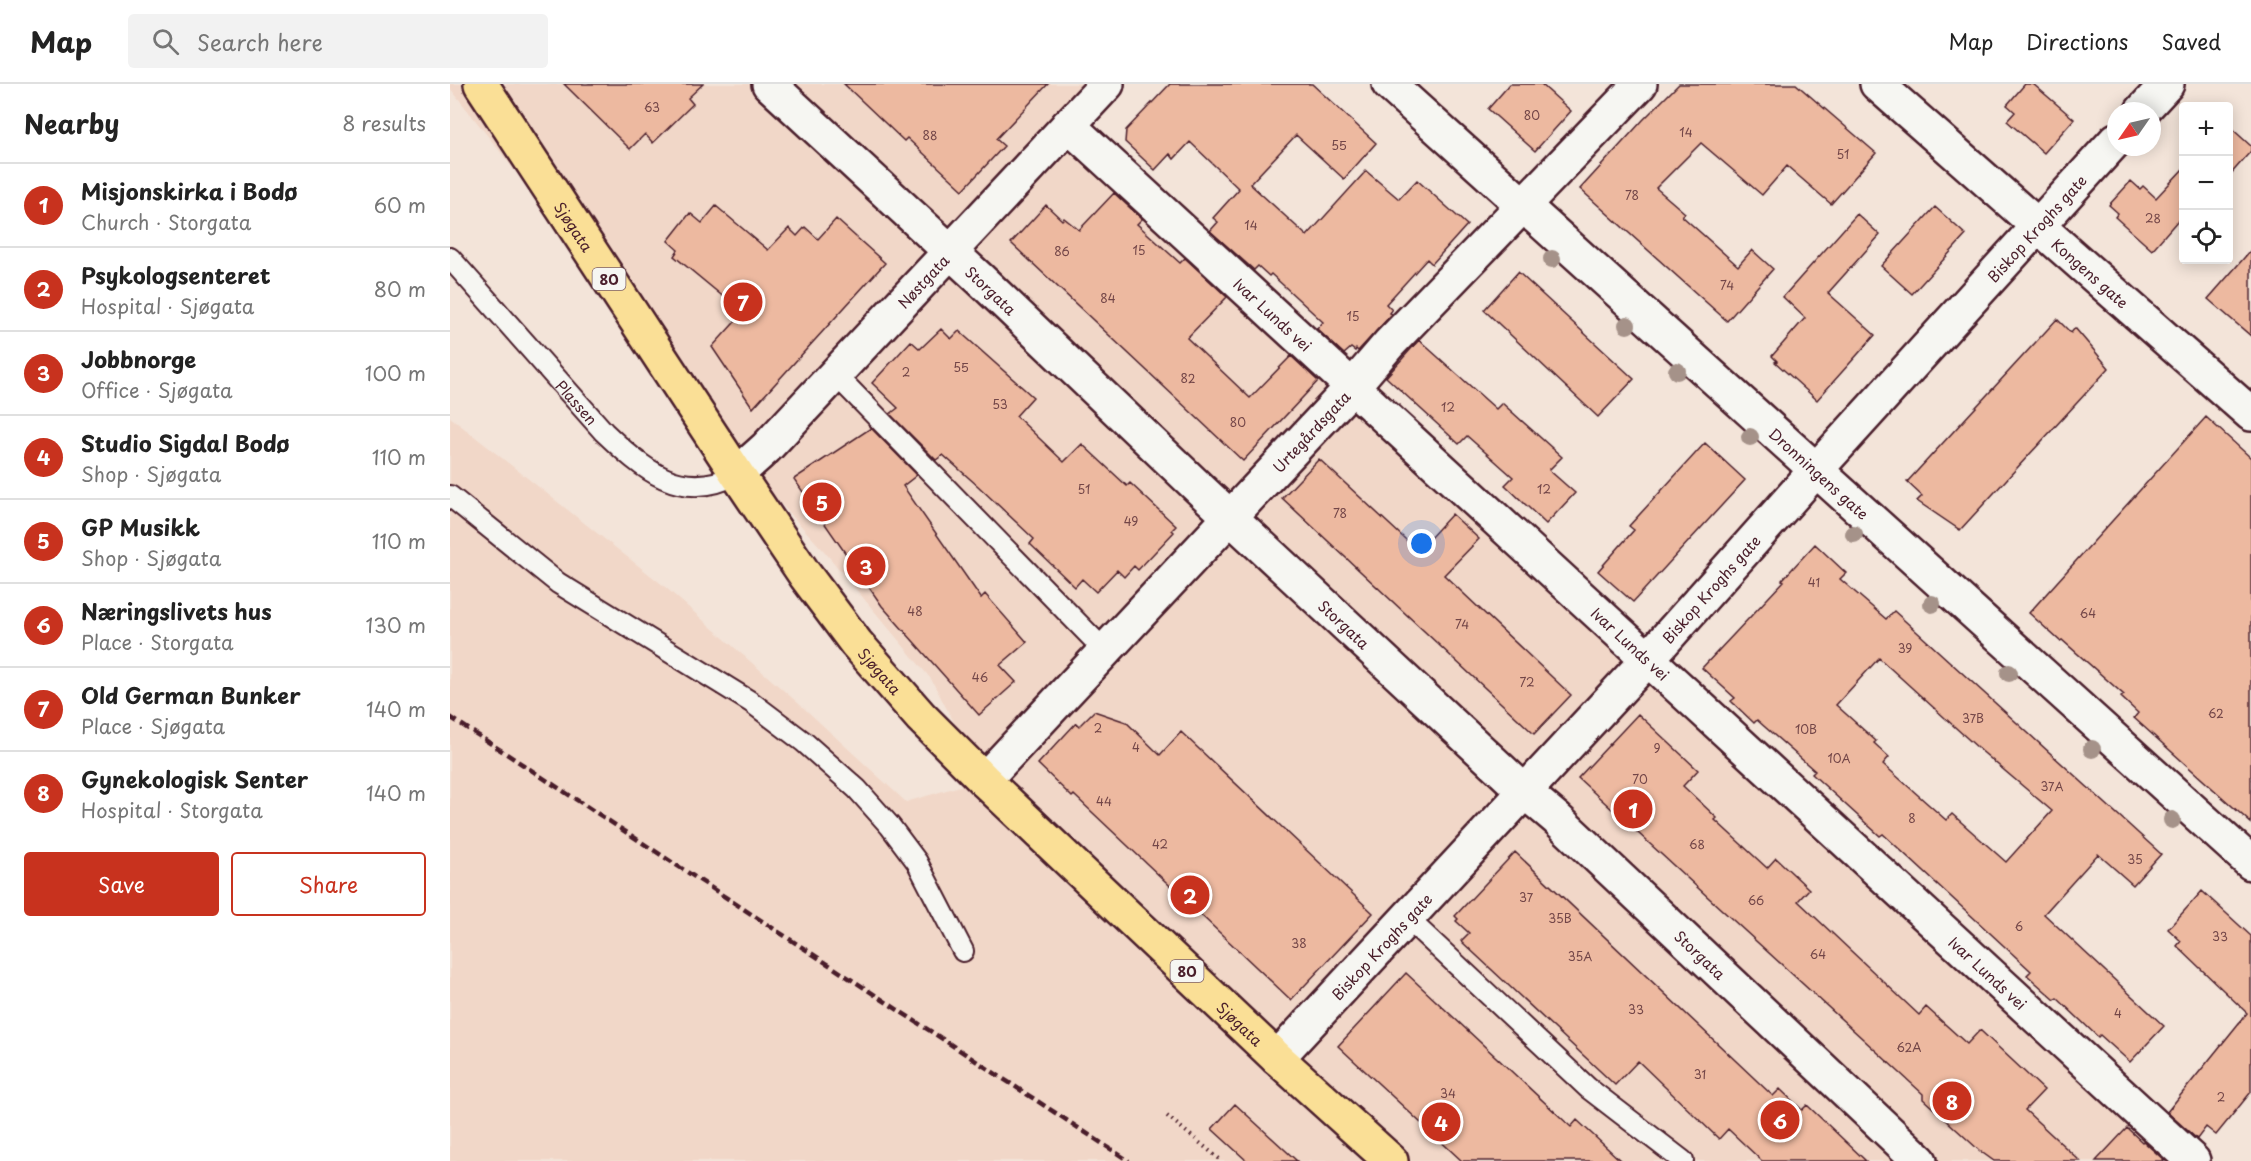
<!DOCTYPE html>
<html lang="en">
<head>
<meta charset="utf-8">
<style>
  :root { --surface:#fff; --page:#f2f2f2; --text:#222; --muted:#767676; --line:#e0e0e0; --accent:#c8321e }
  body { margin:0; font-family:"Playpen Sans",sans-serif; background:var(--page); color:var(--text) }
  .controls { position:absolute; right:18px; top:18px; display:grid; overflow:hidden; border-radius:6px; box-shadow:0 3px 15px #0003 }
  .controls button { width:54px; height:54px; display:grid; place-items:center; padding:0; border:0; border-bottom:2px solid var(--line); background:var(--surface); color:var(--text); font:30px sans-serif }
  .compass { position:absolute; left:1657px; top:18px; width:54px; height:54px; border-radius:50%; background:var(--surface); box-shadow:0 3px 15px #0003; rotate:236deg }
  .you { position:absolute; left:972px; top:460px; width:21px; height:21px; margin:-15px; border:4px solid #fff; border-radius:50%; background:#1a73e8; box-shadow:0 0 0 9px #1a73e833 }
  .badge { display:grid; place-items:center; width:39px; height:39px; border-radius:50%; background:var(--accent); color:#fff; font-size:20px; font-weight:700 }
  .pin { position:absolute; translate:-50% -50%; border:3px solid #fff; box-shadow:0 2px 6px #0006 }
  .list { margin:0; padding:0; list-style:none }
  h2 { display:flex; justify-content:space-between; align-items:center; height:78px; margin:0; padding:0 24px; font-size:26px }
  h2 small { font-size:20px; font-weight:400; color:var(--muted) }
  .list li { display:grid; grid-template-columns:39px 1fr auto; gap:18px; align-items:center; box-sizing:border-box; height:84px; padding:0 24px; border-top:2px solid var(--line) }
  .list b { display:block; font-size:22px; white-space:nowrap }
  .list p { margin:0; font-size:20px; white-space:nowrap; color:var(--muted) }
  .list em { font-size:20px; font-style:normal; color:var(--muted) }
  .actions { display:flex; gap:12px; padding:18px 24px }
  .actions a { flex:1; padding:14px 0; border:2px solid var(--accent); border-radius:6px; text-align:center; font-size:21px; color:var(--accent) }
  .actions .main { background:var(--accent); color:#fff }
  .icon { flex:none; width:33px; height:33px; fill:none; stroke:currentColor; stroke-width:2; stroke-linecap:round; stroke-linejoin:round }
  .map { position:relative; flex:none; width:1801px; height:1077px; overflow:hidden }
  header { display:flex; align-items:center; gap:36px; box-sizing:border-box; height:84px; padding:0 30px; background:var(--surface); border-bottom:2px solid var(--line) }
  header strong { font-size:28px }
  nav { display:flex; gap:33px; margin-inline-start:auto; font-size:21px }
  .search { width:420px; height:54px; background:var(--page); display:flex; align-items:center; gap:15px; box-sizing:border-box; padding:0 21px; border-radius:6px; color:var(--muted); font-size:22px }
  main { display:flex }
  aside { flex:1; background:var(--surface) }
  .map>svg:first-child { display:block }
</style>
</head>
<body>
<header>
<strong>Map</strong>
<div class="search"><svg class="icon" aria-label="search" viewBox="0 0 24 24"><circle cx="10" cy="10" r="6"/><path d="M15 15l6 6"/></svg>Search here</div>
<nav><a>Map</a><a>Directions</a><a>Saved</a></nav>
</header>
<main>
<aside>
<h2>Nearby<small>8 results</small></h2>
<ul class="list">
<li><span class="badge">1</span><div><b>Misjonskirka i Bodø</b><p>Church · Storgata</p></div><em>60 m</em></li>
<li><span class="badge">2</span><div><b>Psykologsenteret</b><p>Hospital · Sjøgata</p></div><em>80 m</em></li>
<li><span class="badge">3</span><div><b>Jobbnorge</b><p>Office · Sjøgata</p></div><em>100 m</em></li>
<li><span class="badge">4</span><div><b>Studio Sigdal Bodø</b><p>Shop · Sjøgata</p></div><em>110 m</em></li>
<li><span class="badge">5</span><div><b>GP Musikk</b><p>Shop · Sjøgata</p></div><em>110 m</em></li>
<li><span class="badge">6</span><div><b>Næringslivets hus</b><p>Place · Storgata</p></div><em>130 m</em></li>
<li><span class="badge">7</span><div><b>Old German Bunker</b><p>Place · Sjøgata</p></div><em>140 m</em></li>
<li><span class="badge">8</span><div><b>Gynekologisk Senter</b><p>Hospital · Storgata</p></div><em>140 m</em></li>
</ul>
<div class="actions"><a class="main">Save</a><a>Share</a></div>
</aside>
<div class="map">
<svg width="1801" height="1077" viewBox="0 0 1801 1077">
  <rect width="100%" height="100%" fill="#f3e4d9"/>
  <filter id="ink" filterUnits="userSpaceOnUse"><feTurbulence type="fractalNoise" baseFrequency=".0167" numOctaves="2"/><feDisplacementMap in="SourceGraphic" scale="12" xChannelSelector="R" yChannelSelector="G"/><feConvolveMatrix kernelMatrix="1 2 1 2 8 2 1 2 1" color-interpolation-filters="sRGB"/></filter>
  <g filter="url(#ink)">
    <path fill="#f1d7c8" d="M0 0H651L612 39 1728 1077H0V333L214 502 356 626 456 718 534 695 481 595 374 467 299 385 0 4Z"/>
    <path fill="#edb9a0" stroke="#4a1f2b" stroke-width="1.5" fill-rule="evenodd" d="M114 0H253L238 14 243 20 203 59 195 50 180 65Z
      M394 0H598L546 55 554 62 513 106 457 54 454 57Z
      M720 0H862L926 59 894 95 846 51 800 100 857 152 916 87 949 115 967 96 1017 141 982 180 977 175 936 220 942 226 940 229 942 230 908 267 906 265 905 267 901 264 894 270 867 245 873 238 821 190 819 192 808 182 804 186 760 147 768 138 763 134 789 105 740 58 724 75 720 70 705 86 675 58 676 46Z
      M1060 0H1091L1121 27 1085 67 1038 25Z
      M1229 0H1346L1426 69 1381 120 1337 82 1312 111 1251 59 1206 104 1235 129 1232 132 1288 182 1302 166 1323 185 1277 237 1130 105 1193 36Z
      M1575 0H1583L1624 35 1594 69 1557 37 1565 28 1557 21Z
      M1779 42 1801 62V67L1779 92Z
      M1734 84V141L1728 136 1702 166 1665 133 1668 129 1659 121 1681 97 1690 105 1693 102 1706 114Z
      M664 109 692 135 687 140 730 179 735 174 777 213 737 254 800 314 841 272 868 297 793 377 561 159 596 121 612 136 614 134 629 146Z
      M266 122 318 166 339 144 347 152 355 143 368 155 386 135 435 179 303 324 262 263 293 229 224 172 228 166 218 157 240 129 252 139Z
      M1485 123 1516 151 1462 210 1431 182Z
      M1407 130 1430 151 1378 209 1425 251 1367 316 1325 278 1327 277 1322 272 1355 234 1333 213Z
      M1801 166V252L1758 215Z
      M1068 188 1184 295 1148 333 1034 226Z
      M1607 235 1621 249 1625 244 1659 284 1510 446 1467 417 1472 412 1457 398Z
      M491 245 501 255 509 247 583 313 566 332 614 378 632 360 677 402 680 399 726 442 722 446 724 448 688 486 684 482 674 493 667 486 646 508 632 495 625 503 580 460 584 455 528 402 493 371 486 376 440 330 448 324 422 299 461 257 470 265Z
      M969 256 1046 325 1052 319 1112 373 1099 386 1125 409 1096 440 1055 401 1063 393 1017 352 1009 360 936 293Z
      M1756 333 1801 374V739L1684 634 1688 629 1671 613 1674 611 1612 556 1610 557 1579 529Z
      M421 344 467 391 453 402 531 514 535 510 577 558 550 581 566 598 529 631 432 522 344 395Z
      M1255 359 1295 396 1183 518 1148 487 1184 446 1179 442Z
      M869 375 968 467 1002 430 1029 455 994 491 1121 611 1084 650 832 414Z
      M1365 460 1396 489 1390 495 1436 535 1444 527 1711 770 1683 801 1648 770 1594 830 1714 942 1680 978 1650 951 1648 953 1607 914 1605 916 1577 891 1581 887 1433 750 1430 752 1362 690 1365 687 1307 636 1304 639 1281 617 1285 614 1252 584 1334 497 1332 496ZM1429 574 1528 664 1602 727 1556 778 1502 730 1496 736 1433 680 1439 673 1424 659 1426 657 1386 621Z
      M644 627 676 638 710 671 731 648 923 829 841 916 624 711 622 713 588 680 626 639 629 642Z
      M1188 630 1248 686 1233 702 1267 734 1265 736 1317 784 1326 774 1359 805 1348 817 1469 931 1476 923 1517 960 1530 946 1594 1006 1575 1026 1630 1077H1544L1530 1067 1473 1015V1010L1128 694Z
      M1065 768 1323 1012 1330 1005 1352 1026 1357 1021 1416 1077H1312L1278 1045 1269 1055 1188 977 1165 1001 1011 857 1019 849 1006 837 1008 835 1005 832Z
      M1752 807 1801 852V1008L1766 1051 1756 1043 1747 1055 1717 1028 1797 929 1727 862 1731 857 1718 845Z
      M956 889 1121 1043 1127 1036 1171 1077H1012L888 962Z
      M785 1020 847 1077H797L762 1045Z
      M1677 1044 1692 1058 1693 1057 1715 1077H1646Z"/>
    <g fill="none" stroke-linecap="round" stroke-linejoin="round">
      <defs>
        <g id="service">
          <path id="s1" d="M0 174 154 348C193 385 231 420 287 390"/>
          <path d="M385 290 655 567"/>
          <path d="M0 412 108 499 301 618 354 658 407 705 440 742 467 778 513 867"/>
          <path d="M957 834 1138 1004 1233 1077"/>
        </g>
        <g id="minor">
          <path id="s2" d="M319 0 530 195 752 407 1075 708 1107 735 1470 1077"/>
          <path id="s3" d="M939 0 1801 779"/>
          <path id="s4" d="M1427 0 1801 330"/>
          <path d="M1692 27 1717 0"/>
          <path id="s5" d="M618 41 1743 1077"/>
          <path id="s6" d="M287 390 316 364 657 0"/>
          <path id="s7" d="M534 696 903 302 939 260 1190 0"/>
          <path id="s8" d="M827 974 1197 576 1366 386 1666 56"/>
        </g>
        <g id="trunk">
          <path id="s9" d="M31 0 287 390 355 491 406 559 471 633 534 696 827 974 941 1077"/>
        </g>
      </defs>
      <use href="#service" stroke="#4a1f2b" stroke-width="24"/>
      <use href="#minor" stroke="#4a1f2b" stroke-width="38"/>
      <use href="#trunk" stroke="#4a1f2b" stroke-width="38"/>
      <path stroke="#4a1f2b" stroke-width="4" stroke-dasharray="1.5 4.5" stroke-linecap="butt" d="M717 1032 772 1077"/>
      <use href="#service" stroke="#f6f6f2" stroke-width="20"/>
      <use href="#minor" stroke="#f6f6f2" stroke-width="33"/>
      <use href="#trunk" stroke="#fadf96" stroke-width="33"/>
      <path stroke="#4a1f2b" stroke-width="4.5" stroke-dasharray="9 4.5" stroke-linecap="butt" d="M0 633 679 1077"/>
    </g>
    <g fill="#a59289">
      <circle cx="1102" cy="175" r="9"/>
      <circle cx="1177" cy="241" r="9"/>
      <circle cx="1227" cy="287" r="9"/>
      <circle cx="1300" cy="353" r="9"/>
      <circle cx="1404" cy="450" r="9"/>
      <circle cx="1482" cy="520" r="9"/>
      <circle cx="1559" cy="589" r="9"/>
      <circle cx="1642" cy="665" r="9"/>
      <circle cx="1722" cy="736" r="9"/>
    </g>
  </g>
  <g text-anchor="middle" dominant-baseline="central" stroke-width="4.5" stroke-linejoin="round" paint-order="stroke">
    <g font-size="12" fill="#734648">
      <text x="202" y="23">63</text>
      <text x="1082" y="31">80</text>
      <text x="1236" y="48">14</text>
      <text x="480" y="51">88</text>
      <text x="889" y="61">55</text>
      <text x="1393" y="70">51</text>
      <text x="1182" y="111">78</text>
      <text x="1703" y="134">28</text>
      <text x="801" y="141">14</text>
      <text x="689" y="166">15</text>
      <text x="612" y="167">86</text>
      <text x="1277" y="201">74</text>
      <text x="658" y="214">84</text>
      <text x="903" y="232">15</text>
      <text x="511" y="283">55</text>
      <text x="456" y="288">2</text>
      <text x="738" y="294">82</text>
      <text x="550" y="320">53</text>
      <text x="998" y="323">12</text>
      <text x="788" y="338">80</text>
      <text x="634" y="405">51</text>
      <text x="1094" y="405">12</text>
      <text x="890" y="429">78</text>
      <text x="681" y="437">49</text>
      <text x="1364" y="498">41</text>
      <text x="465" y="527">48</text>
      <text x="1638" y="529">64</text>
      <text x="1012" y="540">74</text>
      <text x="1455" y="564">39</text>
      <text x="530" y="593">46</text>
      <text x="1077" y="598">72</text>
      <text x="1766" y="629">62</text>
      <text x="1523" y="634">37B</text>
      <text x="648" y="644">2</text>
      <text x="1356" y="645">10B</text>
      <text x="686" y="663">4</text>
      <text x="1207" y="664">9</text>
      <text x="1389" y="674">10A</text>
      <text x="1190" y="695">70</text>
      <text x="1602" y="702">37A</text>
      <text x="654" y="717">44</text>
      <text x="1462" y="734">8</text>
      <text x="710" y="760">42</text>
      <text x="1247" y="760">68</text>
      <text x="1685" y="775">35</text>
      <text x="1076" y="813">37</text>
      <text x="1306" y="816">66</text>
      <text x="1110" y="834">35B</text>
      <text x="1569" y="842">6</text>
      <text x="1770" y="852">33</text>
      <text x="849" y="859">38</text>
      <text x="1368" y="870">64</text>
      <text x="1130" y="872">35A</text>
      <text x="1186" y="925">33</text>
      <text x="1668" y="929">4</text>
      <text x="1459" y="963">62A</text>
      <text x="1250" y="990">31</text>
      <text x="998" y="1009">34</text>
      <text x="1771" y="1013">2</text>
    </g>
    <g fill="#f6f6f2" stroke="#7e6067" stroke-width="1.5">
      <rect x="142.5" y="184" width="33" height="22" rx="4.5"/>
      <rect x="720.5" y="876" width="33" height="22" rx="4.5"/>
    </g>
    <g font-size="14" font-weight="bold" fill="#4a1f2b">
      <text x="159" y="195">80</text>
      <text x="737" y="887">80</text>
    </g>
    <g font-size="15" fill="#4a1f2b" stroke="#f6f6f2">
      <text stroke="none"><textPath href="#s9" startOffset="170">Sjøgata</textPath></text>
      <text stroke="none"><textPath href="#s8" startOffset="1125">Biskop Kroghs gate</textPath></text>
      <text stroke="none"><textPath href="#s4" startOffset="285">Kongens gate</textPath></text>
      <text stroke="none"><textPath href="#s6" startOffset="268">Nøstgata</textPath></text>
      <text stroke="none"><textPath href="#s2" startOffset="303">Storgata</textPath></text>
      <text stroke="none"><textPath href="#s5" startOffset="279">Ivar Lunds vei</textPath></text>
      <text stroke="none"><textPath href="#s1" startOffset="192">Plassen</textPath></text>
      <text stroke="none"><textPath href="#s7" startOffset="478">Urtegårdsgata</textPath></text>
      <text stroke="none"><textPath href="#s3" startOffset="580">Dronningens gate</textPath></text>
      <text stroke="none"><textPath href="#s8" startOffset="639">Biskop Kroghs gate</textPath></text>
      <text stroke="none"><textPath href="#s2" startOffset="789">Storgata</textPath></text>
      <text stroke="none"><textPath href="#s5" startOffset="765">Ivar Lunds vei</textPath></text>
      <text stroke="none"><textPath href="#s9" startOffset="710">Sjøgata</textPath></text>
      <text stroke="none"><textPath href="#s8" startOffset="153">Biskop Kroghs gate</textPath></text>
      <text stroke="none"><textPath href="#s2" startOffset="1275">Storgata</textPath></text>
      <text stroke="none"><textPath href="#s5" startOffset="1251">Ivar Lunds vei</textPath></text>
      <text stroke="none"><textPath href="#s9" startOffset="1214">Sjøgata</textPath></text>
    </g>
  </g>
</svg>
<div class="controls">
<button>+</button>
<button>−</button>
<button><svg class="icon" aria-label="locate" viewBox="0 0 24 24"><circle cx="12" cy="12" r="6"/><path d="M12 2v4M12 18v4M2 12h4M18 12h4"/></svg></button>
</div>
<svg class="compass" viewBox="-18 -18 36 36"><path d="M0-13l5 13h-10z" fill="#e53935"/><path d="M0 13l5-13h-10z" fill="#767676"/></svg>
<div class="you"></div>
<div class="pin badge" style="left:1183px;top:725px">1</div>
<div class="pin badge" style="left:740px;top:811px">2</div>
<div class="pin badge" style="left:416px;top:482px">3</div>
<div class="pin badge" style="left:991px;top:1038px">4</div>
<div class="pin badge" style="left:372px;top:418px">5</div>
<div class="pin badge" style="left:1330px;top:1036px">6</div>
<div class="pin badge" style="left:293px;top:218px">7</div>
<div class="pin badge" style="left:1502px;top:1017px">8</div>
</div>
</main>
</body>
</html>
